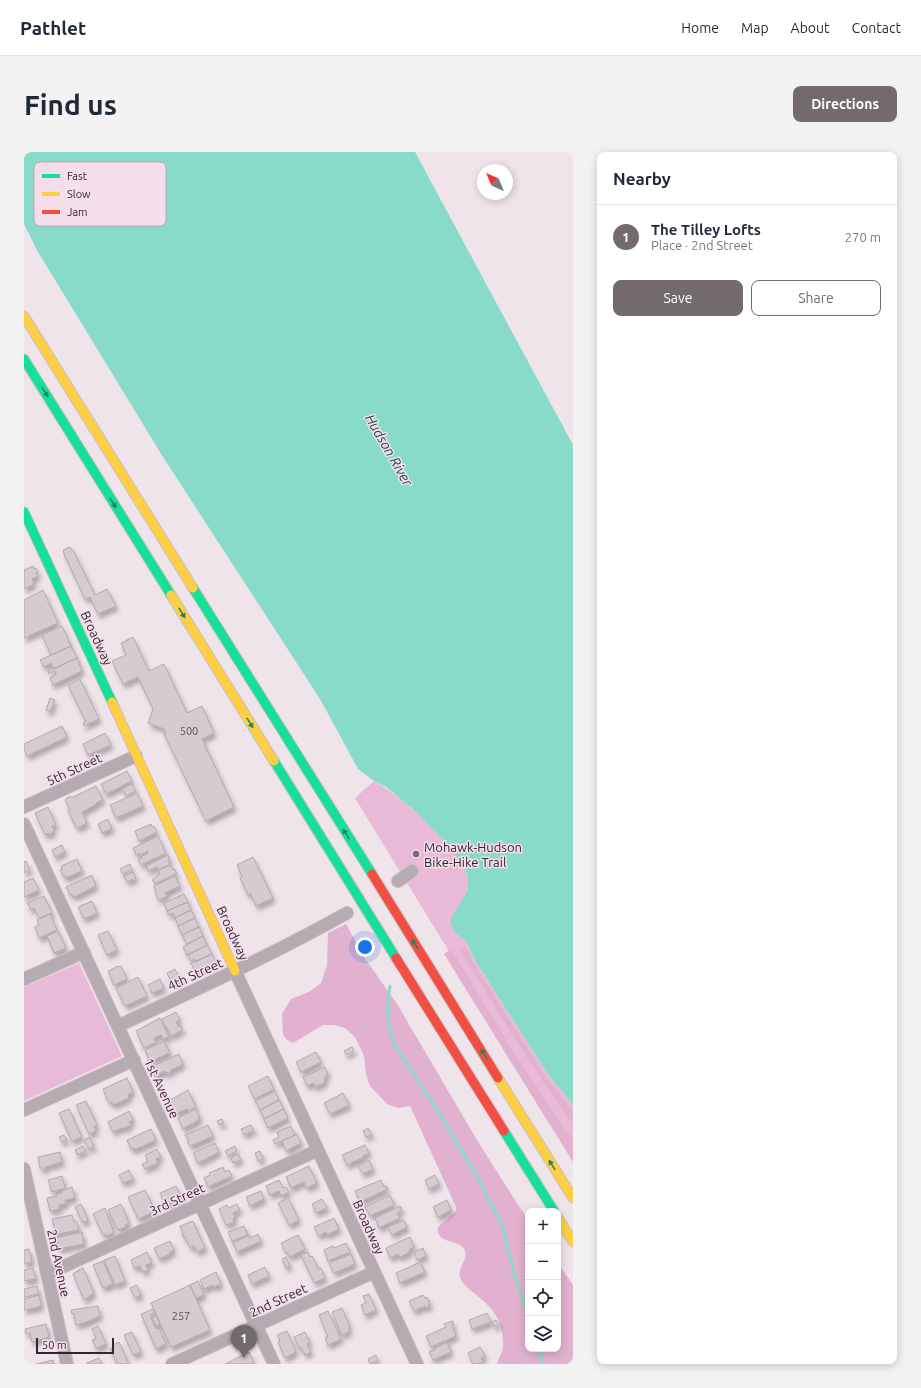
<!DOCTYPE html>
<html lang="en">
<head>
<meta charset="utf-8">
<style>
  :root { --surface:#fff; --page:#f2f2f3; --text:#1f2937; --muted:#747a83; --line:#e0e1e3; --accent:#736a70 }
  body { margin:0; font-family:Ubuntu,sans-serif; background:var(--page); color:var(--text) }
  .controls { position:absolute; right:12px; bottom:12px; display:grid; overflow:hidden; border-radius:8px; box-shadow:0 2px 10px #0003 }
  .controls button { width:36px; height:36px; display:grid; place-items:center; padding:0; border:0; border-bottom:1px solid var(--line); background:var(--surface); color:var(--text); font:20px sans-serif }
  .compass { position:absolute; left:453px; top:12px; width:36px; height:36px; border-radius:50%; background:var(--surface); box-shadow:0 2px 10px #0003; rotate:316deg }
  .scale { position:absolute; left:12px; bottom:10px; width:78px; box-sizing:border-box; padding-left:4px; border:2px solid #30282d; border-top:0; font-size:11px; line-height:14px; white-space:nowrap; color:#30282d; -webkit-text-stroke:3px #f6deec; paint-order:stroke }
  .you { position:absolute; left:341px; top:795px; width:14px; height:14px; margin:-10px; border:3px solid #fff; border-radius:50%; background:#1a73e8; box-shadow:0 0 0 6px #1a73e833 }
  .badge { display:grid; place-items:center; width:26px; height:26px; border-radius:50%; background:var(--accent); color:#fff; font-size:13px; font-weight:700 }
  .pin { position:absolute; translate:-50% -33px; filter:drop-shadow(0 1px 2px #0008) }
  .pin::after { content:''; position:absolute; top:21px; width:14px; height:12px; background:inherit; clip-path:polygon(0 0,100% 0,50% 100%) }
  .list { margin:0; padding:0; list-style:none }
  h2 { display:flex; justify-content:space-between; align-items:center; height:52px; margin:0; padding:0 16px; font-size:17px }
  h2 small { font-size:13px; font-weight:400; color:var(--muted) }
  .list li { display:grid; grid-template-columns:26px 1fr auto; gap:12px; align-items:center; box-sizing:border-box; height:64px; padding:0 16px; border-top:1px solid var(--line) }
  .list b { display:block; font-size:15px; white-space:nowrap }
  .list p { margin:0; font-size:13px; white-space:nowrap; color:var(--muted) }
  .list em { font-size:13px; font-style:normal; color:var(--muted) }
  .actions { display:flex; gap:8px; padding:12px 16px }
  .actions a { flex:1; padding:9px 0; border:1px solid var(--accent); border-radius:8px; text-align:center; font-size:14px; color:var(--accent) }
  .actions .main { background:var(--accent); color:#fff }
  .icon { flex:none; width:22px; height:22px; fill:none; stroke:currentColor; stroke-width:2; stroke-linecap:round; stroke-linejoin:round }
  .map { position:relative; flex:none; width:549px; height:1212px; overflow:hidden; border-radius:8px }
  header { display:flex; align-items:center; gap:24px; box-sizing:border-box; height:56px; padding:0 20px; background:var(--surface); border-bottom:1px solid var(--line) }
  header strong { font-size:19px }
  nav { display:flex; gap:22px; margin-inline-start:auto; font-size:14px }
  .intro { display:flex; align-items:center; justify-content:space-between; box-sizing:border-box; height:96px; padding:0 24px }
  h1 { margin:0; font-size:28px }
  .button { padding:10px 18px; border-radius:8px; background:var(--accent); color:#fff; font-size:14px; font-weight:700 }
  main { display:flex; gap:24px; padding:0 24px }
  aside { flex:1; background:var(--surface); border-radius:8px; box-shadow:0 2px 10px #0003 }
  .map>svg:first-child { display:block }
</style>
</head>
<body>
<header>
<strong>Pathlet</strong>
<nav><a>Home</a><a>Map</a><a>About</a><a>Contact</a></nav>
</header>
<div class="intro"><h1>Find us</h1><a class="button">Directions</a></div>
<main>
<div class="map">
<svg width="549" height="1212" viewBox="0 0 549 1212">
  <defs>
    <filter id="shadow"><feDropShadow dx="2.5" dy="4.5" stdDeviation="2" flood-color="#0004"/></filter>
  </defs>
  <rect width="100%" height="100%" fill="#f0e4eb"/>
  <path fill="#e8bad7" d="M350 629C375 642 443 701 445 730 445 742 433 760 427 772L430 780 442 789 452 810 523 921 549 953V1002L331 646Z
    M55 811 98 904 0 949V835Z"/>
  <path fill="#e2b1d0" d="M322 772 340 805 373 852 456 993 504 1068V1197H534V1111L549 1133V1212H473C474 1206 479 1201 479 1195 480 1169 469 1156 450 1141 445 1137 438 1132 436 1125 433 1115 446 1107 440 1097 433 1086 412 1093 414 1075L432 1059V1055L386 954 374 956 363 952 346 934 342 923 340 904 335 893 330 884 321 876 311 873H299L269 891 263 888 259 883 258 862 267 847 285 840 297 831 303 813 304 781Z
    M441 794 450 812 525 930 549 959V972C507 916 472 855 435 796Z
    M427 797 487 896 539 974 549 987V1010L420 802Z"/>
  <path fill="#89dbc9" d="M0 0H391L549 293V953L523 921 452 810 442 789 430 780 427 772V766L444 738V724L440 715 426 695 392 660 362 635 350 629 334 617 296 547 139 305 14 100 0 72Z"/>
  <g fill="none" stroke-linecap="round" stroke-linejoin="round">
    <path stroke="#89dbc9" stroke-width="3" d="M366 834C362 854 363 875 371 894L417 964 450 1019 478 1073 490 1121 504 1163
      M515 1197 519 1212"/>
  </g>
  <path fill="#d6cbd1" stroke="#b2a8ae" filter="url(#shadow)" d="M46 395 48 398H49L71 443 83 437 92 454 74 462 66 445 61 447 40 402 39 398Z
    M9 414 10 417 12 416 14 420 12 421 14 424 8 427 10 432 0 437V418Z
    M19 438 34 471 0 486V448Z
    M38 474 47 494 27 503 18 483Z
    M109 485 125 519 140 512 163 561 178 554 190 581 178 587 210 655 182 669 140 582 142 581 140 577 124 571 129 557 114 525 99 532 88 509 102 503 97 491Z
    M47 494 53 506 30 517 27 511 20 515 16 508Z
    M53 506 58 519 29 533 26 526 32 523 31 519 25 522 24 519Z
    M56 527 75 567 60 574 59 571 62 570 44 533Z
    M26 546 31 548 26 560 22 558Z
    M38 574 43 585 3 604 0 597V592Z
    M81 581 87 593 64 603 59 592Z
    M103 619 108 629 82 642 77 632Z
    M108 632 112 639 102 644 98 637Z
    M72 634 79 648 72 651 73 652 58 660 63 671 54 676V675H52L44 659 46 658 41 648 44 645H49Z
    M113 641 119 654 92 666 86 653Z
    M24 655 32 673 28 674 30 679 25 683 24 681 21 683 11 661Z
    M84 667 88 677 78 681 74 672Z
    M127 672 128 675 130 674 133 680 115 689 111 679Z
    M134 684 142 701 117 713 114 708 118 706 117 705 124 701V699L116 703 115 701 112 703 109 696Z
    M38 693 41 700 31 705 28 698Z
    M144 703 146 708 144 709 146 713 134 718 133 715 124 719 122 714Z
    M229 705 249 746 232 754 227 742 224 743 216 726 218 725 213 713Z
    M53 707 58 719 42 726V724L40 725 36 718 38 717 37 714Z
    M2 709 6 718 0 721V710Z
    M106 712 108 718 99 722 96 717Z
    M146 713 149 718 150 717 153 721 131 732 128 728 136 722 134 718Z
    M109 720 112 726 103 730 100 724Z
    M68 723 72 734 50 745 48 742 46 743 42 735Z
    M151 724 156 734 141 741 143 744 135 748 131 741 132 740 130 734Z
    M9 726 15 738 0 745V730Z
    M160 742 164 750 143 759 140 751Z
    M20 744 28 761 15 766 10 756 7 758 3 751Z
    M68 749 73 761 60 767 54 755Z
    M164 750 167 758 151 766 149 761 145 763 143 759Z
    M167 758 171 766 154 774 151 766Z
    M26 762 33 778 15 786 11 775 15 773 13 768Z
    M171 766 175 775 158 783 154 774Z
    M175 775 179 784 163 792 158 783Z
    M34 779 42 796 30 801 23 784Z
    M84 779 93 798 83 803 74 783Z
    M179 784 183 793 163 803 159 795Z
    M183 793 188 802 171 810 170 807 167 809 164 803Z
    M188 802 192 811 171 820 167 811Z
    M94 814 95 815 97 814 103 827 90 833 84 819Z
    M151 817 156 828 148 832 143 821Z
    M114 825 123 844 101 854 92 836Z
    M136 827 140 836 128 841 124 833Z
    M152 860 156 868 152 870 155 875 157 874 159 878 147 884 138 867Z
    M136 866 145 885 139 887 137 883 130 886 132 890 120 896 112 879Z
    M140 889 146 901 125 910 124 908 125 907 121 898Z
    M328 895 330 899 322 903 320 899Z
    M292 900 297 910 277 920 272 910Z
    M155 902 159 912 158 913 147 918V920L144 922V920L142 921 141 919 131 924 127 915Z
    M301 915 304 922 302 923 300 931 291 935 290 931 283 934 279 925Z
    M244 924 250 937 231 947 224 934Z
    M103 926 109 940 104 943 105 946 89 953 88 950 86 951 84 949 79 937Z
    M164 938 172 955 164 959 163 957 152 962 146 948Z
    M251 939 255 948 236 958 231 949Z
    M319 941 325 953 306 962 300 951Z
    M255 948 260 957 240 967 236 958Z
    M62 949 73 973 70 975 72 979 65 982 52 953Z
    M45 957 58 985 48 989 35 961Z
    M172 957 176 965H174L175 968 159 977 154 966Z
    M260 957 264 966 244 976 240 967Z
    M105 959 109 968 105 970 107 973 98 977 97 976 89 980 84 970Z
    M198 967 200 971 195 973 193 969Z
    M184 973 189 984 167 994 164 991V986H163L161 983Z
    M227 973 230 978 220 983 217 977Z
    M267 974 271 983 251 992 249 988 255 985 253 980Z
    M344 976 348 983 342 985 339 979Z
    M127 977 132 988 110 998 109 996 107 997 103 988Z
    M273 982 277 991 262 999 258 989Z
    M40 983 43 988 38 990 35 985Z
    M66 985 70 995 65 997 60 988Z
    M191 991 195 1000 174 1011 169 1001Z
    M341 993 345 1001 339 1004 340 1005 323 1013 318 1003Z
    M59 994 62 999 53 1003 51 998Z
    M211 994 213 999 204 1004 201 999Z
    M133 997 137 1005 132 1007 134 1011 121 1017 118 1012 124 1010 121 1003Z
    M236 999 239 1007 234 1009 231 1001Z
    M36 1000 38 1010 21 1015 22 1018H19V1016H16L14 1005Z
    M214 1002 217 1008 209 1011 207 1006Z
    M345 1008 349 1017 339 1022 334 1014Z
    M285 1014 293 1031 283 1036 280 1030 267 1036 262 1025Z
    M199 1015 201 1020 205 1018 208 1024 184 1035 180 1026 186 1023 185 1021Z
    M105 1018 109 1027 99 1031 95 1023Z
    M411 1023 415 1032 405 1037 401 1028Z
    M38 1024 41 1036 28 1040 24 1028Z
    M255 1028 259 1036 262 1035 265 1040 257 1044 255 1039 246 1043 242 1034Z
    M357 1028 360 1035 362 1034 364 1037 336 1050 331 1039Z
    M152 1034 158 1046 142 1054 136 1041Z
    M48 1035 51 1046 41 1048 42 1052 35 1053 36 1057 26 1059 23 1046 33 1044 32 1042 38 1041V1039Z
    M121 1038 129 1055H130L132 1059 114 1067 104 1045Z
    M237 1039 240 1047 226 1054 222 1045Z
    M366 1043 370 1053 346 1064 341 1055Z
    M264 1046 275 1068 265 1073 254 1051Z
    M298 1047 303 1056 292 1061 288 1052Z
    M423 1048 427 1058 414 1065 409 1055Z
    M57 1052 64 1068 59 1071 51 1055Z
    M97 1052 105 1071 101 1073 102 1075 94 1078 84 1058Z
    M213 1052 216 1058 209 1061 211 1066 209 1067 210 1070 202 1073 195 1057 203 1053 204 1056Z
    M376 1054 378 1058 373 1061 376 1066 355 1076 351 1066Z
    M81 1056 89 1078V1081L82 1084 81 1082 79 1083 69 1062Z
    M48 1063 50 1070H53L55 1078 30 1083 29 1078H31L28 1067Z
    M310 1066 315 1077 303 1083 302 1080 295 1084 290 1075Z
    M380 1068 383 1075 368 1083 364 1075Z
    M169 1069 181 1096 173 1100 170 1094 166 1096 161 1085 160 1086 158 1082H159L156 1074Z
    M220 1074 224 1083 208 1089 204 1080Z
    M58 1080 60 1092 35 1097 33 1095 34 1090H32L31 1086Z
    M234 1082 237 1089 213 1100 209 1091 225 1083 226 1086Z
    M274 1083 281 1097 266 1105 263 1100 262 1101 257 1091Z
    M386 1085 390 1095 385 1098 386 1100 376 1105 374 1102 366 1106 362 1096Z
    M146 1089 150 1098 146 1100V1102L135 1107 130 1096Z
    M322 1091 326 1100 304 1109 300 1098 309 1094 310 1096Z
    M399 1096 402 1104 393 1108 390 1100Z
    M5 1097 8 1110 0 1112V1098Z
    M123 1100 128 1111 122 1113 124 1118 119 1120 116 1114 110 1116 107 1108Z
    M284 1100 286 1105 288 1104 294 1117 297 1116 301 1126 290 1131 277 1103Z
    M327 1102 331 1112 310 1121 305 1111Z
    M91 1104 101 1129 91 1133 80 1108Z
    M262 1105 266 1114 262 1116 258 1107Z
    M79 1109 89 1132 79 1136 69 1113Z
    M396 1110 401 1120 376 1131 372 1121Z
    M241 1115 245 1124 228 1132 224 1123Z
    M9 1116 12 1127 0 1129V1118Z
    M59 1116 70 1141 60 1148 49 1122 53 1119 55 1120 54 1118Z
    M192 1120 197 1132 190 1135 189 1133 180 1137 176 1128Z
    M174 1129 180 1143 172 1146 166 1133Z
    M113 1133 117 1143 111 1146 106 1136Z
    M166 1133 186 1178 147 1195 127 1151Z
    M13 1134 15 1142 0 1145V1137Z
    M345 1142 352 1158 341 1163 337 1153 342 1151 339 1144Z
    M15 1143 17 1152 15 1155 0 1158V1147Z
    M399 1143 401 1146 403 1145 406 1152 404 1153 405 1155 402 1156 401 1154 390 1159 385 1149Z
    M74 1154 76 1164 60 1171 52 1173 50 1162H48L47 1158Z
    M318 1156 326 1175 324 1176 326 1179 318 1183 308 1160Z
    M129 1157 131 1161 126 1163 132 1177 135 1176 142 1192 132 1197 117 1162Z
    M304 1159 317 1187 304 1193 301 1186 304 1185 295 1163Z
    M463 1161 467 1170 448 1177 445 1168Z
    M132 1163 136 1172 132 1174 128 1165Z
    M472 1168 475 1173 471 1175 468 1170Z
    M429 1169 430 1172 428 1173 432 1184 407 1195 402 1184 422 1175 420 1172Z
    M22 1172 25 1185 8 1190 6 1181 2 1182 1 1177Z
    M74 1174 82 1192 72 1196 68 1188 72 1187 68 1177Z
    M263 1179 272 1200 261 1206 254 1190 256 1189 253 1183Z
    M108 1180 117 1200 109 1203 100 1183Z
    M281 1180 286 1191 283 1192 287 1200 281 1203 277 1195 275 1196 270 1185Z
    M95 1190 105 1212H93L86 1197 90 1195 89 1193Z
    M423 1190 427 1200 409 1208 405 1200 411 1198V1196Z
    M456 1195 461 1204 457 1206 459 1211 449 1212 444 1201Z
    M225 1200 230 1212H201Z
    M352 1203 354 1208 346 1212 344 1207Z
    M75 1206 78 1212H63V1211Z
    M29 1208 30 1212H12Z"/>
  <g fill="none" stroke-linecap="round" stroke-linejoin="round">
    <defs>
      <path id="street" d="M0 655 112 604
        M0 672 250 1212
        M374 729 388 719
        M211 819 393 1212
        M0 827 60 800
        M94 874C171 838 248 803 323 761
        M0 958 110 908
        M0 1017 43 1212
        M23 1122 294 998
        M148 1212 350 1120"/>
      <path id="fast" d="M0 207 147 443
        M0 360 88 550
        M169 436 348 722
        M250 609 372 806
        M480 979 530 1059"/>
      <path id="slow" d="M0 164 169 436
        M147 443 250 609
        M88 550 211 819
        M474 926 549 1046
        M534 1066 549 1090"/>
      <path id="jam" d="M348 722 474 926
        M372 806 480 979"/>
    </defs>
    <use href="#street" stroke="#c9bfc5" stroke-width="14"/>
    <use href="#fast" stroke="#c9bfc5" stroke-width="11"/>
    <use href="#slow" stroke="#c9bfc5" stroke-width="11"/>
    <use href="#jam" stroke="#c9bfc5" stroke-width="11"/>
    <use href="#street" stroke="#b7abb2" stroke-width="12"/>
    <use href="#fast" stroke="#16e098" stroke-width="9"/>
    <use href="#slow" stroke="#ffcf43" stroke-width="9"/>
    <use href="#jam" stroke="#f24e42" stroke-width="9"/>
  </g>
  <defs><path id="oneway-solid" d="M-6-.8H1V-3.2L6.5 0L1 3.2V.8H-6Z"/></defs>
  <g fill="#238462">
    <use href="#oneway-solid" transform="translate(21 240) rotate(58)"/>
    <use href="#oneway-solid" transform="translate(89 351) rotate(58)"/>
    <use href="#oneway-solid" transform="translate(158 461) rotate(58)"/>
    <use href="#oneway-solid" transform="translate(226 571) rotate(58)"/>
    <use href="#oneway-solid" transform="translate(322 682) rotate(-122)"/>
    <use href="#oneway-solid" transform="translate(391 792) rotate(-122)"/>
    <use href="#oneway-solid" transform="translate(460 902) rotate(-122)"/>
    <use href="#oneway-solid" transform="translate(528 1013) rotate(-122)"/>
  </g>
  <circle fill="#736a70" stroke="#f6deec" stroke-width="1.5" cx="392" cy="702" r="4"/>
  <g text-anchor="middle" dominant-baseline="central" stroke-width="3" stroke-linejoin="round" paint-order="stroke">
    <g font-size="11" fill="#5a5156">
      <text x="165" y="579">500</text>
      <text x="157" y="1164">257</text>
    </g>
    <g font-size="13" fill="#30282d" stroke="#f6deec">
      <text transform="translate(73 486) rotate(65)">Broadway</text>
      <text transform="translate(50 617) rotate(-25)">5th Street</text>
      <text transform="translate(209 781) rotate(65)">Broadway</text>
      <text transform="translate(171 822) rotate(-25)">4th Street</text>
      <text transform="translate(138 936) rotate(65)">1st Avenue</text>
      <text transform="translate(153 1047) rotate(-25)">3rd Street</text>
      <text transform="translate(345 1075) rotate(66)">Broadway</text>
      <text transform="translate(35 1111) rotate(78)">2nd Avenue</text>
      <text transform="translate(254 1148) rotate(-25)">2nd Street</text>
    </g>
    <g font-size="13" fill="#30282d" stroke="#f6deec" text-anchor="start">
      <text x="400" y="695">Mohawk-Hudson<tspan x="400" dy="15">Bike-Hike Trail</tspan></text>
    </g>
    <g font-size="14" font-style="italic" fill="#184d41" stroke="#f6deec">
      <text transform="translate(365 298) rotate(60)">Hudson River</text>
    </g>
  </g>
  <rect x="10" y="10" width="132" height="64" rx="6" fill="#f6deec" stroke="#bba7b3" stroke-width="1"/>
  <rect x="18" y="22" width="18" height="4" fill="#16e098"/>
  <rect x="18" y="40" width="18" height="4" fill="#ffcf43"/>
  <rect x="18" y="58" width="18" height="4" fill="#f24e42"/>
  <g font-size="11" fill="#30282d">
    <text x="43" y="28">Fast</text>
    <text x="43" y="46">Slow</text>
    <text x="43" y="64">Jam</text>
  </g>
</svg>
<div class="controls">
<button>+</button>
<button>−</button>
<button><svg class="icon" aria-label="locate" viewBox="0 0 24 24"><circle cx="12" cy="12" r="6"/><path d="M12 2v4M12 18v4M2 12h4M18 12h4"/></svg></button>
<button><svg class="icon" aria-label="layers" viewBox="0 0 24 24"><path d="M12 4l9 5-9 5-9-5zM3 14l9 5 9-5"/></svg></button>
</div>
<svg class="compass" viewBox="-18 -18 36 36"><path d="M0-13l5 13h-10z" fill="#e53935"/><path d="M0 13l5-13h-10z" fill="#747a83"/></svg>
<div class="scale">50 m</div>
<div class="you"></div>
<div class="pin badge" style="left:220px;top:1206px">1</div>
</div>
<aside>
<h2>Nearby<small></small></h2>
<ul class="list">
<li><span class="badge">1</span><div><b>The Tilley Lofts</b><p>Place · 2nd Street</p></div><em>270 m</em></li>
</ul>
<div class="actions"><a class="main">Save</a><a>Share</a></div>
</aside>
</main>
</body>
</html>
